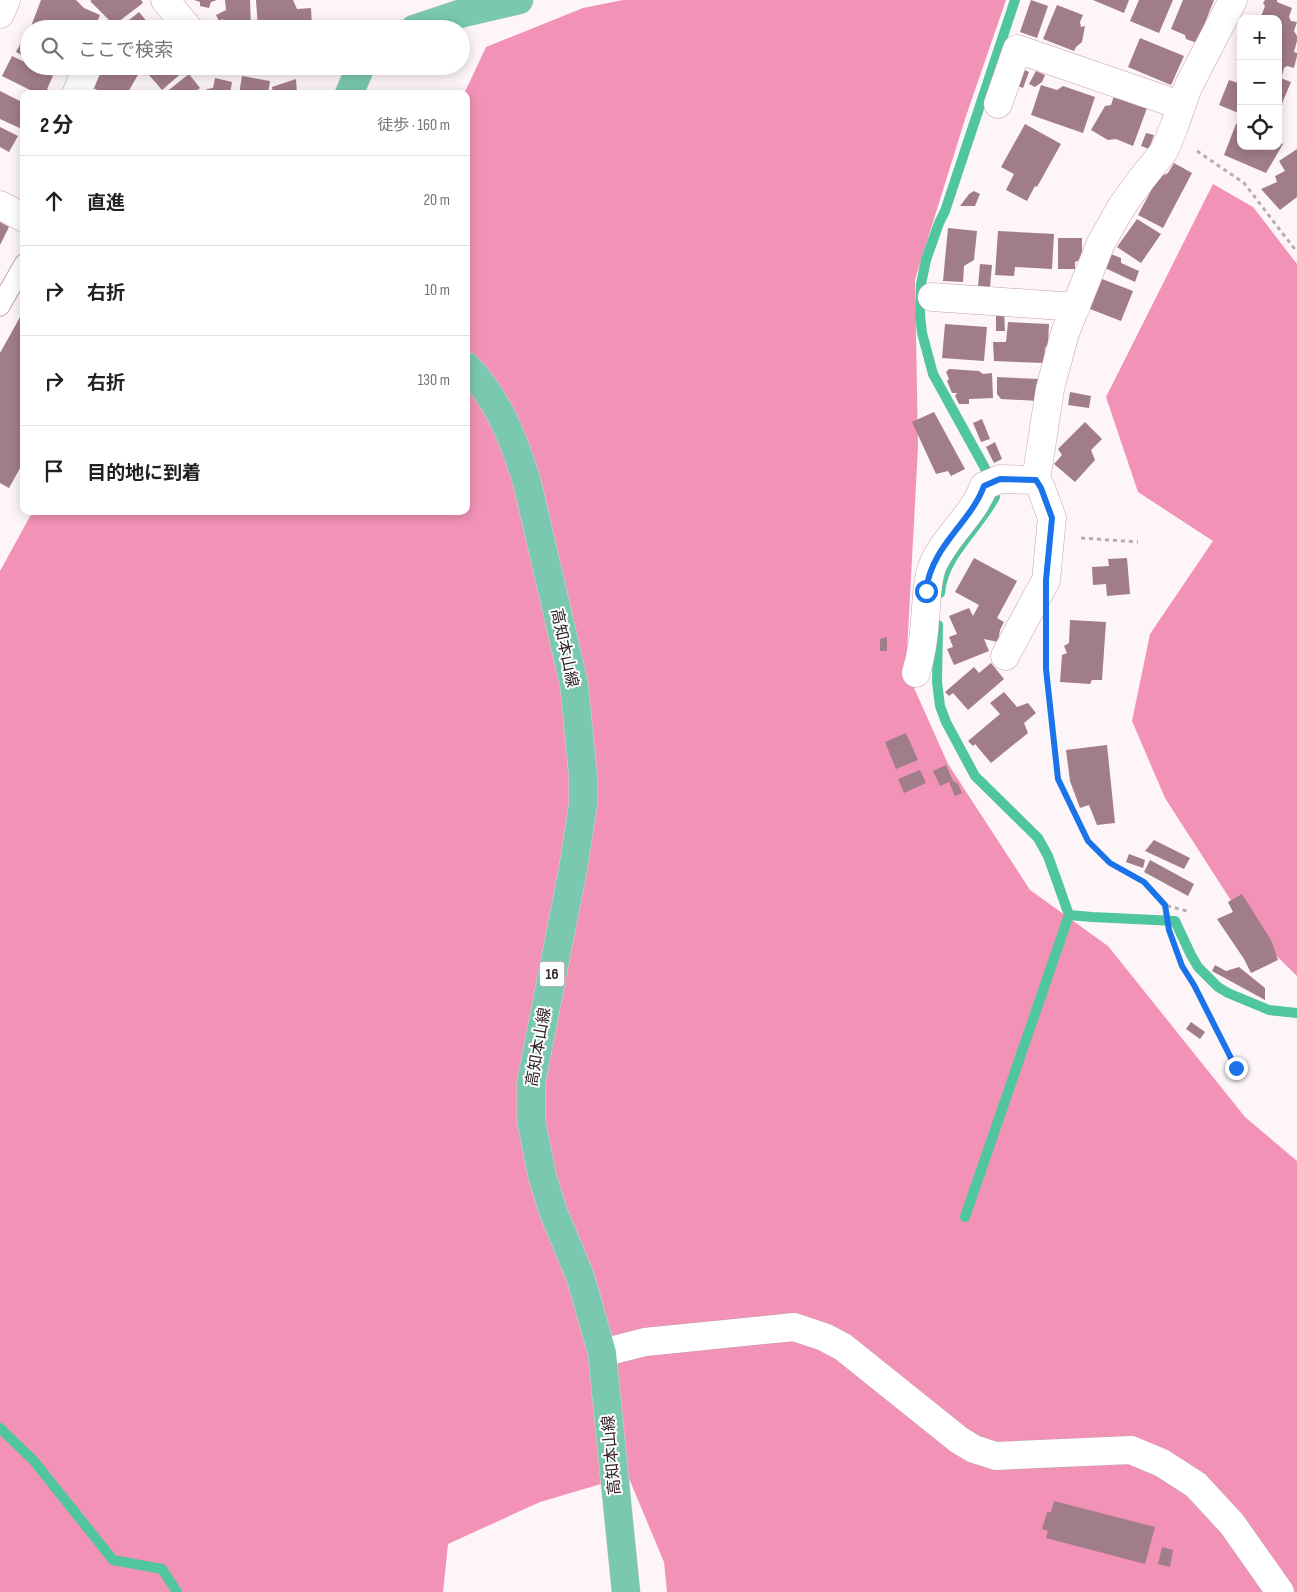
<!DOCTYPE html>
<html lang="ja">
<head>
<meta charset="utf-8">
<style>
  :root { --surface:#fff; --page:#f2f2f2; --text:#202124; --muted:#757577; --line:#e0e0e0 }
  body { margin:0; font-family:"Sofia Sans Condensed","Noto Sans JP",sans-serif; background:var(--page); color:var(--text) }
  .controls { position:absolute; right:15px; top:15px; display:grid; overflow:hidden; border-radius:10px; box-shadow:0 2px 12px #0003 }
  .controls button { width:45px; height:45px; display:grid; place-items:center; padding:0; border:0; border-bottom:1px solid var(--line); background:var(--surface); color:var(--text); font:25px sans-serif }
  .stop { position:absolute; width:15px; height:15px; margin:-11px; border:4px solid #1a73e8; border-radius:50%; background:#fff }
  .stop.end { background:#1a73e8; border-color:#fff; box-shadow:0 1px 5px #0008 }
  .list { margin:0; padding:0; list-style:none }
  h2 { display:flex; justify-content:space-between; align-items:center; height:65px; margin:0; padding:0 20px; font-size:21px }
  h2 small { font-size:16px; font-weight:400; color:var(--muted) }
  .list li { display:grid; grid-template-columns:32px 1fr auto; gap:15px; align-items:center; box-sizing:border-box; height:90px; padding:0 20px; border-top:1px solid var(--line) }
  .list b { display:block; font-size:19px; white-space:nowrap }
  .list em { font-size:16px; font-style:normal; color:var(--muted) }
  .icon { flex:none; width:28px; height:28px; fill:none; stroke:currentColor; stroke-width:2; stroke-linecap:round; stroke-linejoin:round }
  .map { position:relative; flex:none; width:1297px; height:1592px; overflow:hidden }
  .search { position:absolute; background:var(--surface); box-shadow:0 2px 12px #0003; left:20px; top:20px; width:450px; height:55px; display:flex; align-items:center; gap:12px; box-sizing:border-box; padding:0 18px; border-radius:28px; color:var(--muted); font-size:19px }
  .panel { position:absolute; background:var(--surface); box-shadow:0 2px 12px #0003; left:20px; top:90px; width:450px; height:425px; border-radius:10px }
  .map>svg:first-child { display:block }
</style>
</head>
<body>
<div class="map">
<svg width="1297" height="1592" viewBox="0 0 1297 1592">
  <rect width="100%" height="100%" fill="#fdf5f7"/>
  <path fill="#f292b7" d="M623 0H1006L966 116 915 280 918 447 906 670 948 764 1030 890 1108 946 1245 1117 1297 1161V1592H667L664 1562 628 1476 540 1502 448 1544 443 1592H0V571L33 511H466V94H464L486 47 583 8Z
    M1213 184 1253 207 1297 264V976L1250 930 1165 798 1132 721 1150 634 1213 541 1138 492 1106 397Z"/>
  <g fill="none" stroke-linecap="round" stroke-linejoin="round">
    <path stroke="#50c69e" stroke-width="10" d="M940 593C943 556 978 529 995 497L986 470 933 374 922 333 920 315 921 284 926 260 939 223 945 211 1015 0
      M938 625 937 682 940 706 946 722 975 776 1038 838 1048 856 1069 915 1092 917 1175 921 1191 955 1198 967 1218 987 1228 993 1269 1010 1297 1013
      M965 1217 1069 915
      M0 1428 34 1461 113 1560 162 1569 177 1592"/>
  </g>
  <path fill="#a17c89" d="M41 0H76L84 8 100 15 94 29 78 23 74 25 71 29H30Z
    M92 0H141L143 3 114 25 90 1Z
    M194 0H217L211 2 209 8 200 6V2Z
    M225 0H250L251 29H225L223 19 219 21 216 15 226 10Z
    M256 0H293L297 9 311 8 312 29H258Z
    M1031 0 1048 6 1037 38 1020 32Z
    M1093 0H1129L1124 13Z
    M1139 0H1173L1159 33 1130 21Z
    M1183 0H1214L1197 43 1186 39 1185 35 1171 29Z
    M1265 0H1277V2L1292 8 1289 17 1291 21 1297 22 1294 31 1297 36V41L1294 52 1297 53V56L1294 68 1287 66 1284 68 1282 76 1278 77V19H1260L1265 6 1263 3Z
    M1057 5 1083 15 1080 22 1081 27 1085 26 1082 42 1076 47 1074 51 1043 39Z
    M139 12 153 29H126L123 25Z
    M25 35 29 37V59L16 52Z
    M1140 38 1184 56 1171 85 1128 67Z
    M12 56 29 64V66H33L53 76 47 89 57 94H38L2 76Z
    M103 66H131L133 70 139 73 127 94H104L92 87Z
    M145 66H180L184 71 162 90 143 68Z
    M1025 70 1029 72 1023 88 1018 86Z
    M1036 71 1045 75 1042 82 1035 87 1029 84Z
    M189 74 200 88 192 94H166L165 93Z
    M242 76 270 81 268 94H239Z
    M1278 77 1291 82 1278 113Z
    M215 78 232 82 230 94H206L207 89 213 88Z
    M296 79 297 94H273L272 87Z
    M1229 80 1241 84V114L1219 105Z
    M1041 85 1057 90 1063 86 1095 97 1083 133 1031 115Z
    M0 91 24 103V130L0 119Z
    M1114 96 1147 108 1133 146 1116 139 1108 140 1091 130 1105 106 1111 105Z
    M1025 124 1061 144 1037 187 1035 186 1027 201 1006 190 1014 174 1001 167Z
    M1236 124 1241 125V146H1278V142L1283 144 1266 173 1224 155Z
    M0 127 18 136 9 152 0 147Z
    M1146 133 1154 135 1149 149 1141 146Z
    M1297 149V197L1280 210 1261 189 1277 182 1275 176 1285 171 1279 161Z
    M1174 163 1192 173 1163 228 1138 215 1160 174 1164 175 1168 173Z
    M974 191 980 194 975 206H960L969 194Z
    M1137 219 1161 234 1141 263 1117 247Z
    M0 222 9 227 0 245Z
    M948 228 977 231 974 260 964 266 963 282 943 281Z
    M998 231 1054 234 1052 269 1015 267 1014 276 995 275Z
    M1058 238H1082V259L1075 262V269H1058Z
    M1111 254 1121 258V263L1139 271 1135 282 1105 268Z
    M980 264 992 265 990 287 978 286Z
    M1102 279 1133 291 1121 321 1090 309Z
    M24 310V461L9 488 0 483V353Z
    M996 311H1004L1005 331H996Z
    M1008 322 1049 324 1048 344 1045 348 1044 363 994 361 993 342H1006Z
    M945 324 987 327 984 361 942 358Z
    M949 369 979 371 983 374 992 373 993 398 969 399V404H959L955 396 957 393H952L947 381 949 379 946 372Z
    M997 377 1040 379 1039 401 1001 399 997 394Z
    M1070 392 1091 396 1089 408 1068 405Z
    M934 412 965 469 951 476 948 471 936 474 912 422Z
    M982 419 990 439 981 442 973 423Z
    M1085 422 1102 439 1091 450 1095 460 1075 482 1054 464 1062 455 1058 449Z
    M995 442 1002 459 994 463 986 447Z
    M974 558 1017 581 997 618 1004 622 1000 630 998 642 984 639 989 651 954 665 947 649 953 647 949 637 957 634 949 616 969 608 973 616 979 605 955 592Z
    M1127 558 1130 594 1107 596 1106 584 1093 585 1092 567 1109 566 1108 559Z
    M1070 620 1106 622 1102 680H1092L1090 684 1060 682 1062 655 1067 653 1064 646 1069 643Z
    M887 637V651H880V639Z
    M991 663 1004 679 968 710 953 693 949 696 945 692 974 667 979 673Z
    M1004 692 1017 707 1028 703 1036 713 1024 723 1028 733 991 763 975 744 973 746 968 741 1000 714 990 703Z
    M906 733 918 760 896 769 885 742Z
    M1107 745 1115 823 1097 825 1089 805 1080 808 1070 781 1066 750Z
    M946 765 953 781 958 784 962 793 955 796 949 782 940 786 933 771Z
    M920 770 926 783 904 793 898 779Z
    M1154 840 1190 858 1184 869 1145 851Z
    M1129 854 1145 860 1143 868 1126 862Z
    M1150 860 1194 884 1188 896 1144 872Z
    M1242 894 1271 940 1278 960 1251 973 1244 959 1217 919 1233 912 1228 902Z
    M1215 965 1226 971 1239 967 1265 988V1000L1212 971Z
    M1191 1022 1205 1032 1200 1039 1186 1029Z
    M1054 1501 1155 1527 1145 1564 1046 1538 1048 1531 1042 1529 1047 1512H1051Z
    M1162 1547 1173 1550 1170 1567 1158 1564Z"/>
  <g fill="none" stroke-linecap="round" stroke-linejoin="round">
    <defs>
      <path id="service" d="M0 306 24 264"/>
      <path id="minor" d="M165 0 189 29
        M0 14 6 0
        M76 94 88 66
        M998 104 1017 49 1180 105
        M0 205 24 218
        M932 297 1076 307
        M1005 656 1046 580 1052 518 1041 488 1036 480 1050 389 1065 333 1101 243 1122 206 1140 181 1164 151 1174 127 1188 87 1233 0
        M916 673C921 656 924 638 925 620 927 602 926 584 932 567 944 537 973 516 984 486L1000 479 1036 480
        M602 1353 645 1342 794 1327 824 1337 843 1347 959 1440 974 1449 996 1456 1131 1450 1162 1463 1196 1485 1232 1524 1280 1592"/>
      <path id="primary" d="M414 29 459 14 519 0
        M349 94 361 66
        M466 366C498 398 514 440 527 482L574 684 583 775V805L573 869 531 1083V1120L542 1175 553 1211 581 1279 602 1353 626 1592"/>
    </defs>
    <use href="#service" stroke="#c7a0ae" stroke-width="21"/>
    <use href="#minor" stroke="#c7a0ae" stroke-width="29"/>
    <use href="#primary" stroke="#d6d3d4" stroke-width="29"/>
    <path stroke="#b7adb0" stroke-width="3" stroke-dasharray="4 4" stroke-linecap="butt" d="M1197 151 1244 183 1297 252
      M1081 538 1138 542
      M1046 648V669L1058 779 1088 841 1110 863 1144 882 1165 905 1190 912
      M1165 905 1169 930 1182 966 1195 985 1236 1068"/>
    <use href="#service" stroke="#fff" stroke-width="19"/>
    <use href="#minor" stroke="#fff" stroke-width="28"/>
    <use href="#primary" stroke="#7ac8b0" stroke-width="28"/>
  </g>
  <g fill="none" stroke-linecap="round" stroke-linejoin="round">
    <path stroke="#1a73e8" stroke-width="6" d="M926 591C931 546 970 524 984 486L1000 479 1036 480 1041 488 1052 518 1046 580V669L1058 779 1088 841 1110 863 1144 882 1165 905 1169 930 1182 966 1194 985 1236 1068"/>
  </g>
  <g text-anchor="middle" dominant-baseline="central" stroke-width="4" stroke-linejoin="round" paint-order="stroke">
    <rect fill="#fff" stroke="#6e6468" stroke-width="1" x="539.5" y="961.5" width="25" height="25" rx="4"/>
    <g font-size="15" font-weight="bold" fill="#302227">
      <text x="552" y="974">16</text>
    </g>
    <g font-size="16" fill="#302227" stroke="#fff">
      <text transform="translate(564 648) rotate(78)">高知本山線</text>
      <text transform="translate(539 1047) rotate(-80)">高知本山線</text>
      <text transform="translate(612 1455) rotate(-95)">高知本山線</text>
    </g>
  </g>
</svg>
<div class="controls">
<button>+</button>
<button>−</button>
<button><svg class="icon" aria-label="locate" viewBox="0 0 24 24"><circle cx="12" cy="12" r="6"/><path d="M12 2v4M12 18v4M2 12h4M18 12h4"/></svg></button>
</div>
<div class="stop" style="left:926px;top:591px"></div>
<div class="stop end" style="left:1236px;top:1068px"></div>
<div class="search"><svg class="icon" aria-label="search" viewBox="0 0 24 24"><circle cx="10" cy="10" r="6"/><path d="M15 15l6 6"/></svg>ここで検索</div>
<section class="panel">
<h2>2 分<small>徒歩 · 160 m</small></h2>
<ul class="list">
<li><svg class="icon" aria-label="ahead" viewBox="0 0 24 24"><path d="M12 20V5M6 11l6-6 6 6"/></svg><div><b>直進</b></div><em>20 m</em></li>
<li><svg class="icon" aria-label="right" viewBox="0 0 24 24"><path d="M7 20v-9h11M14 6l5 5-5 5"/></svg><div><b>右折</b></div><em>10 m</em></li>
<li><svg class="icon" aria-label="right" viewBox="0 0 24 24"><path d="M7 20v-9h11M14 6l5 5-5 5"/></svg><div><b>右折</b></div><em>130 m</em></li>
<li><svg class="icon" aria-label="arrive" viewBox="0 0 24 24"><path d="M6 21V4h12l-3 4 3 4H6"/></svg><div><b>目的地に到着</b></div></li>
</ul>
</section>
</div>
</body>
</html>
